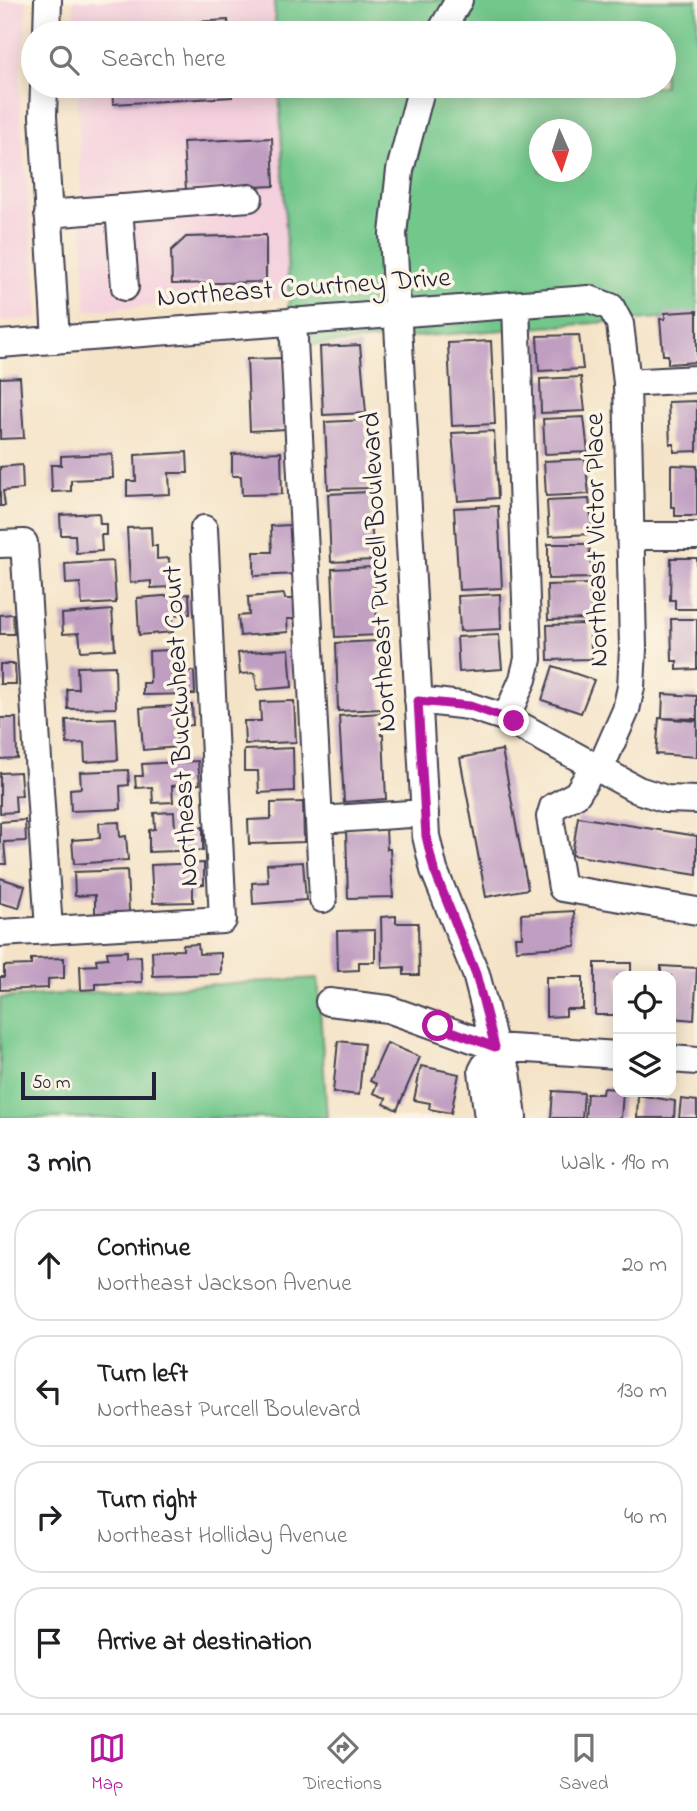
<!DOCTYPE html>
<html lang="en">
<head>
<meta charset="utf-8">
<style>
  :root { --surface:#fff; --page:#f2f2f2; --text:#202124; --muted:#757577; --line:#e0e0e0; --accent:#b5179e }
  body { margin:0; font-family:"Indie Flower",sans-serif; background:var(--page); color:var(--text) }
  .controls { position:absolute; right:21px; bottom:21px; display:grid; overflow:hidden; border-radius:14px; box-shadow:0 4px 18px #0003 }
  .controls button { width:63px; height:63px; display:grid; place-items:center; padding:0; border:0; border-bottom:2px solid var(--line); background:var(--surface); color:var(--text); font:35px sans-serif }
  .compass { position:absolute; left:529px; top:119px; width:63px; height:63px; border-radius:50%; background:var(--surface); box-shadow:0 4px 18px #0003; rotate:177deg }
  .scale { position:absolute; left:21px; bottom:18px; width:135px; box-sizing:border-box; padding-left:7px; border:4px solid #22223b; border-top:0; font-size:19px; line-height:24px; white-space:nowrap; color:#22223b; -webkit-text-stroke:5px #fcf5e5; paint-order:stroke }
  .stop { position:absolute; width:21px; height:21px; margin:-16px; border:5px solid #b5179e; border-radius:50%; background:#fff }
  .stop.end { background:#b5179e; border-color:#fff; box-shadow:0 2px 7px #0008 }
  .list { margin:0; padding:0; list-style:none }
  h2 { display:flex; justify-content:space-between; align-items:center; height:91px; margin:0; padding:0 28px; font-size:30px }
  h2 small { font-size:23px; font-weight:400; color:var(--muted) }
  .list li { display:grid; grid-template-columns:46px 1fr auto; gap:21px; align-items:center; box-sizing:border-box; height:112px; margin:0 14px 14px; padding:0 14px; border:2px solid var(--line); border-radius:28px }
  .list b { display:block; font-size:26px; white-space:nowrap }
  .list p { margin:0; font-size:23px; white-space:nowrap; color:var(--muted) }
  .list em { font-size:23px; font-style:normal; color:var(--muted) }
  .icon { flex:none; width:38px; height:38px; fill:none; stroke:currentColor; stroke-width:2; stroke-linecap:round; stroke-linejoin:round }
  .map { position:relative; flex:none; width:697px; height:1118px; overflow:hidden }
  .search { position:absolute; background:var(--surface); box-shadow:0 4px 18px #0003; left:21px; right:21px; top:21px; height:77px; display:flex; align-items:center; gap:18px; box-sizing:border-box; padding:0 24px; border-radius:38px; color:var(--muted); font-size:26px }
  .sheet { height:595px; background:var(--surface) }
  nav { display:flex; justify-content:space-around; align-items:center; box-sizing:border-box; height:98px; border-top:2px solid var(--line); background:var(--surface); font-size:19px; color:var(--muted) }
  nav a { display:grid; justify-items:center; gap:4px }
  nav .on { color:var(--accent) }
  .map>svg:first-child { display:block }
</style>
</head>
<body>
<div class="map">
<svg width="697" height="1118" viewBox="0 0 697 1118">
  <rect width="100%" height="100%" fill="#fcf5e5"/>
  <filter id="ink" filterUnits="userSpaceOnUse"><feTurbulence type="fractalNoise" baseFrequency=".0143" numOctaves="2"/><feDisplacementMap in="SourceGraphic" scale="14" xChannelSelector="R" yChannelSelector="G"/><feConvolveMatrix kernelMatrix="1 2 1 2 8 2 1 2 1" color-interpolation-filters="sRGB"/></filter>
  <filter id="wash" filterUnits="userSpaceOnUse"><feTurbulence type="fractalNoise" baseFrequency=".00686" numOctaves="4" result="noise"/><feDisplacementMap in="SourceGraphic" scale="28" xChannelSelector="R" yChannelSelector="G"/><feGaussianBlur stdDeviation="1.57" result="paint"/><feColorMatrix in="noise" values="0 0 0 0 0 0 0 0 0 0 0 0 0 0 0 0 0 1.4 0 .05"/><feComposite in="paint" operator="in"/></filter>
  <g filter="url(#wash)">
    <rect width="100%" height="100%" fill="#f4e3c7"/>
    <path fill="#f4cfdd" d="M0 0H26V30L20 73V109L39 318 0 321Z
      M73 0H274L276 33H75Z
      M77 86H279L289 297 86 310Z"/>
    <path fill="#72c78b" stroke="#4a7463" stroke-width="2" fill-rule="evenodd" d="M274 0H697V315L285 347 289 297 279 86H664V33H276ZM540 130H582V172H540Z
      M318 978 327 1118H0V998Z"/>
    <g id="blocks">
      <path fill="#c09ec2" d="M228 20 229 33H108V27Z
        M112 86H232V97L113 104Z
        M272 138 274 186 186 190 183 142Z
        M266 235V282L172 284 171 251 186 237Z
        M697 311V362L668 364V355H663L660 319H665V313Z
        M579 335 583 369 539 371 537 336Z
        M491 341 495 424 452 426 448 343Z
        M360 345 366 413 323 415 320 347Z
        M283 358 286 429 250 431 247 359Z
        M20 377 24 438 0 439V378Z
        M581 377 585 411 541 413 540 379Z
        M697 401V451L674 452V444H670L668 402Z
        M584 417 588 452 545 454 543 419Z
        M366 420 371 488 328 489 325 422Z
        M494 431 498 498 458 501 452 433Z
        M187 452 188 473H169L170 494 127 496V481H136L135 455Z
        M281 452 282 494 242 495 241 476H232V454Z
        M112 454 113 478 71 480V491L52 492 51 465H61V456Z
        M585 459 589 494 546 496 544 461Z
        M22 465 23 489 3 491 5 506H0V467Z
        M671 465 697 466V516H675V507H671Z
        M369 492 374 560 331 562 328 494Z
        M589 499 593 534 549 536 547 501Z
        M498 506 502 588 459 590 454 508Z
        M99 513 100 524H106V535H101L102 551 76 553 75 535H61L60 515Z
        M291 525 298 574 254 576V552H272L271 526Z
        M151 527 152 546H157V559L169 558 171 587 151 588V581L130 583 127 528Z
        M548 544H589L592 578 548 579Z
        M671 558H697V609H675V600H670Z
        M113 561 116 603 82 605 80 583 66 584 65 564Z
        M373 567 378 635 335 637 332 569Z
        M589 584 592 619 548 620 547 585Z
        M189 594 190 614 172 615 173 632 139 635 137 598Z
        M284 594 285 599H295L297 619H287L288 632 240 636 238 616 249 615 248 597Z
        M500 594 501 629 460 631 458 596Z
        M112 610 115 649 81 651 79 633 63 634 62 614Z
        M13 614 14 634H0V615Z
        M671 619H697V669L677 670V661H672Z
        M589 624 592 659 548 660 547 625Z
        M499 635 502 669 459 672 457 637Z
        M377 641 382 709 338 711 336 643Z
        M289 649 292 687 257 690 255 673 240 674 238 653Z
        M171 650 172 663H178V672L194 671 195 694 143 695V683H150L149 651Z
        M0 664H15L16 684H0Z
        M115 666 116 708 68 709 67 689H78L77 667Z
        M553 666 594 680 581 713 542 700Z
        M663 694 697 696V719L662 718Z
        M294 701 296 742 245 744 244 721H261L260 702Z
        M192 705 193 725 176 726 178 747 143 750 140 708Z
        M380 713 381 735H383L386 799 344 802 339 716Z
        M0 718H16L17 758 0 759Z
        M116 718 118 760 85 762 84 743 67 744 66 720Z
        M659 718 697 721V757L656 754Z
        M293 748 294 791 259 793 258 771H244V750Z
        M502 750 528 889 486 897 460 758Z
        M198 761 200 784 172 786 173 802 153 803 152 787 136 788 135 776H143L142 764Z
        M128 770 129 785 120 786 121 809 71 811 70 789 81 788 80 772Z
        M20 772 22 796H15L16 812 0 813V773Z
        M303 802 304 842 249 844 248 820 271 819V803Z
        M174 812 175 828 203 827V850L149 852V830L155 829 154 813Z
        M578 817 697 836V875L572 855Z
        M25 820 26 841 4 842 6 864H0V822Z
        M119 822 120 837 126 836 128 860 74 864 72 840 100 838 99 823Z
        M386 829 387 849H390L393 897 348 898 346 830Z
        M303 862 306 900 253 904 252 883 268 882 267 864Z
        M204 863V884L193 885V902L153 903 151 865Z
        M127 870 129 912 95 913V895L75 896 74 872Z
        M0 878 25 886 19 908 0 903Z
        M574 911 576 946 516 950 515 937H522L521 914Z
        M396 916V923H418L419 975H404V967L382 968 381 917Z
        M375 930V962H359V970L338 971 337 931Z
        M198 944 199 954 221 953V974L153 976 152 951 183 950V945Z
        M127 951V957L141 956 142 982 96 984V989L81 990 80 966 97 965 96 959 108 958 107 952Z
        M64 958V978L48 979V988L0 990V977H4V966L31 965V959Z
        M595 963H631V976H618V1015H595Z
        M661 966 697 968 694 1020 671 1018V976H661Z
        M546 977H583V1009H566V1016L546 1017Z
        M338 1041 364 1044 359 1095 333 1092Z
        M387 1043 420 1057 397 1110 384 1104 386 1098 373 1093 377 1084 370 1081Z
        M421 1066 459 1074 451 1113 429 1109 430 1103 414 1100Z
        M603 1088 618 1089V1092H623L621 1118H585L587 1094H602Z
        M553 1091 584 1093 582 1118H551Z
        M638 1095 675 1101 674 1118H637Z
        M681 1099 697 1101V1118H679Z"/>
    </g>
  </g>
  <g filter="url(#ink)">
    <use href="#blocks" fill-opacity="0" stroke="#423f50" stroke-width="2"/>
    <g fill="none" stroke-linecap="round" stroke-linejoin="round">
      <defs>
        <path id="minor" d="M47 33 48 0
          M440 33 459 0
          M44 86 43 116 56 340
          M422 86 400 170 393 234 426 836 434 870 476 974 495 1047 507 1071 513 1118
          M119 208 125 287
          M48 214 249 198
          M293 321 323 899
          M0 344 589 299 611 307 620 324 627 383 633 648 631 687 626 710 600 769
          M627 383 697 379
          M632 536H697
          M0 544 24 543 49 930
          M418 700 469 706 506 718 638 790 666 799 697 800
          M506 718 523 679 528 659 516 305
          M594 766 577 794 553 807 550 817 562 888 697 911
          M319 820 425 813
          M0 933 223 920 204 529
          M329 1002 388 1009 495 1047 618 1055
          M671 1059 697 1061
          M488 1118 482 1071 495 1047"/>
      </defs>
      <use href="#minor" stroke="#423f50" stroke-width="30"/>
      <use href="#minor" stroke="#fff" stroke-width="26"/>
    </g>
  </g>
  <g fill="none" stroke-linecap="round" stroke-linejoin="round" filter="url(#ink)">
    <path stroke="#b5179e" stroke-width="9" d="M438 1026 495 1047 476 974 434 870 426 836 418 701 470 706 514 721"/>
  </g>
  <g text-anchor="middle" dominant-baseline="central" stroke-width="7" stroke-linejoin="round" paint-order="stroke">
    <g font-size="28" fill="#22223b" stroke="#fcf5e5">
      <text transform="translate(304 289) rotate(-4)">Northeast Courtney Drive</text>
      <text transform="translate(598 540) rotate(-91)">Northeast Victor Place</text>
      <text transform="translate(380 572) rotate(-93)">Northeast Purcell Boulevard</text>
      <text transform="translate(182 726) rotate(-93)">Northeast Buckwheat Court</text>
    </g>
  </g>
</svg>
<div class="controls">
<button><svg class="icon" aria-label="locate" viewBox="0 0 24 24"><circle cx="12" cy="12" r="6"/><path d="M12 2v4M12 18v4M2 12h4M18 12h4"/></svg></button>
<button><svg class="icon" aria-label="layers" viewBox="0 0 24 24"><path d="M12 4l9 5-9 5-9-5zM3 14l9 5 9-5"/></svg></button>
</div>
<svg class="compass" viewBox="-18 -18 36 36"><path d="M0-13l5 13h-10z" fill="#e53935"/><path d="M0 13l5-13h-10z" fill="#757577"/></svg>
<div class="scale">50 m</div>
<div class="stop" style="left:438px;top:1026px"></div>
<div class="stop end" style="left:514px;top:721px"></div>
<div class="search"><svg class="icon" aria-label="search" viewBox="0 0 24 24"><circle cx="10" cy="10" r="6"/><path d="M15 15l6 6"/></svg>Search here</div>
</div>
<section class="sheet">
<h2>3 min<small>Walk · 190 m</small></h2>
<ul class="list">
<li><svg class="icon" aria-label="ahead" viewBox="0 0 24 24"><path d="M12 20V5M6 11l6-6 6 6"/></svg><div><b>Continue</b><p>Northeast Jackson Avenue</p></div><em>20 m</em></li>
<li><svg class="icon" aria-label="left" viewBox="0 0 24 24"><path d="M17 20v-9H6M10 6l-5 5 5 5"/></svg><div><b>Turn left</b><p>Northeast Purcell Boulevard</p></div><em>130 m</em></li>
<li><svg class="icon" aria-label="right" viewBox="0 0 24 24"><path d="M7 20v-9h11M14 6l5 5-5 5"/></svg><div><b>Turn right</b><p>Northeast Holliday Avenue</p></div><em>40 m</em></li>
<li><svg class="icon" aria-label="arrive" viewBox="0 0 24 24"><path d="M6 21V4h12l-3 4 3 4H6"/></svg><div><b>Arrive at destination</b></div></li>
</ul>
</section>
<nav>
<a class="on"><svg class="icon" aria-label="map" viewBox="0 0 24 24"><path d="M3 6l6-2 6 2 6-2v14l-6 2-6-2-6 2zM9 4v14M15 6v14"/></svg>Map</a>
<a><svg class="icon" aria-label="directions" viewBox="0 0 24 24"><path d="M12 3l9 9-9 9-9-9zM9 14v-3h6M13 9l2 2-2 2"/></svg>Directions</a>
<a><svg class="icon" aria-label="saved" viewBox="0 0 24 24"><path d="M7 4h10v16l-5-4-5 4z"/></svg>Saved</a>
</nav>
</body>
</html>
